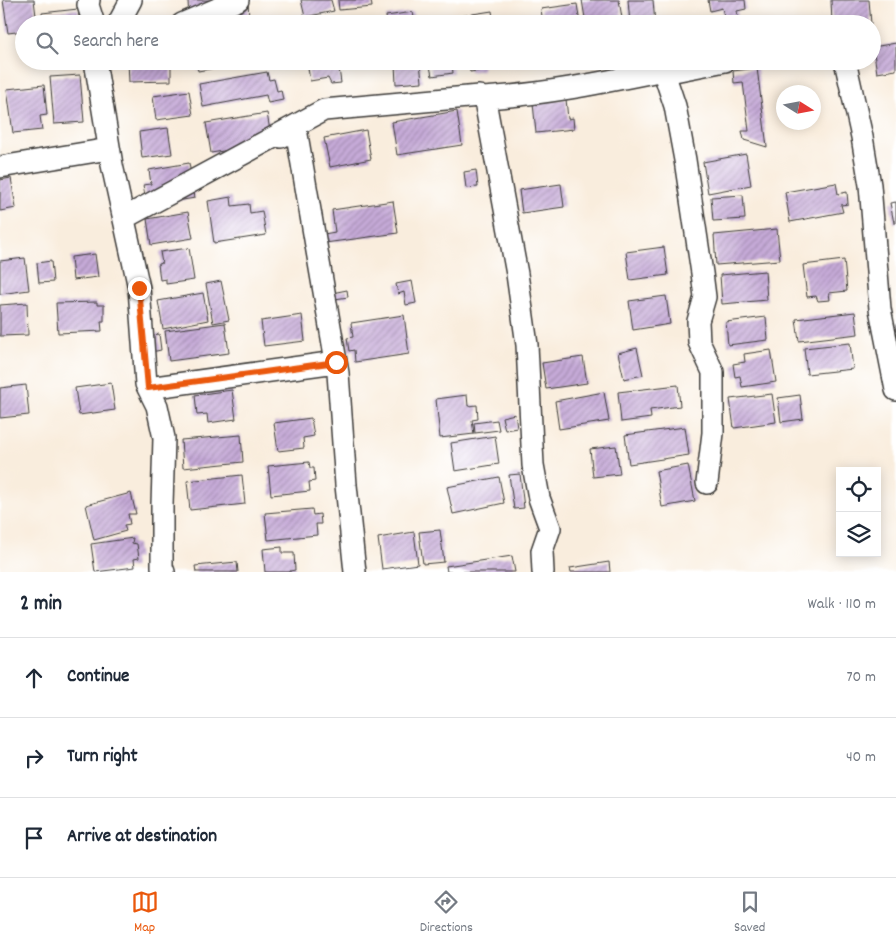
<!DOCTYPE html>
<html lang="en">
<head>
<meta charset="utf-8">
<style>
  :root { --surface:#fff; --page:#f2f2f3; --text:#1f2937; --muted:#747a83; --line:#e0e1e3; --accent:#ea580c }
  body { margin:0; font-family:Dekko,sans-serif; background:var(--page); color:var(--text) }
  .controls { position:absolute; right:15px; bottom:15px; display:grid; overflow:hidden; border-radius:0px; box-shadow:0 2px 12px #0003 }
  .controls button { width:45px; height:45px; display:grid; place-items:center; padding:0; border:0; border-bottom:1px solid var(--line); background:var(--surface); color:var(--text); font:25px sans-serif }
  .compass { position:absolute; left:776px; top:85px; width:45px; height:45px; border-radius:50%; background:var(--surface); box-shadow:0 2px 12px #0003; rotate:101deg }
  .stop { position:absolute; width:15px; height:15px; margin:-11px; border:4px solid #ea580c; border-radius:50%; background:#fff }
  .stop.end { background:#ea580c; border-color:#fff; box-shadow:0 1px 5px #0008 }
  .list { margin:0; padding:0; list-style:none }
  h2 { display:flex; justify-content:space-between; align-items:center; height:65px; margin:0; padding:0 20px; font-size:21px }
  h2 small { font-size:16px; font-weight:400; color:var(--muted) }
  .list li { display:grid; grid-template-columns:32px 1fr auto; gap:15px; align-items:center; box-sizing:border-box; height:80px; padding:0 20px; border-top:1px solid var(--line) }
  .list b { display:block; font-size:19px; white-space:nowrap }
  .list em { font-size:16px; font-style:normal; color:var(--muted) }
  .icon { flex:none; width:28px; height:28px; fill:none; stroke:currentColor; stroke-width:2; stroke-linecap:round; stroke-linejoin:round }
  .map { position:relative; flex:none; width:896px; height:572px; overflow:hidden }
  .search { position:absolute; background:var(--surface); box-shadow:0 2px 12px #0003; left:15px; right:15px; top:15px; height:55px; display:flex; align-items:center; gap:12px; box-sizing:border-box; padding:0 18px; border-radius:28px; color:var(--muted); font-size:19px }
  .sheet { height:305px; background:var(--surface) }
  nav { display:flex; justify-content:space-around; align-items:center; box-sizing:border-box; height:70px; border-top:1px solid var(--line); background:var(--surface); font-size:14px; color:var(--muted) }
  nav a { display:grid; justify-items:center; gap:2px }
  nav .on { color:var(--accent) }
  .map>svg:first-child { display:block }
</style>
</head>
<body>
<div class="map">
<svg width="896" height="572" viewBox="0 0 896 572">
  <defs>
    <pattern id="building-hatch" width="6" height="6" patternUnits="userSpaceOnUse" patternTransform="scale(1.25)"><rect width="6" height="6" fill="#c6aad8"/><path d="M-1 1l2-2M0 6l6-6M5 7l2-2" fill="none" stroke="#a08aae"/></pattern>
  </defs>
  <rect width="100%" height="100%" fill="#fff"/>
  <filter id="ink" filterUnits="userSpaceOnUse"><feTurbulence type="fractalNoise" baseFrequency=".02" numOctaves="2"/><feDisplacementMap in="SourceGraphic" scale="10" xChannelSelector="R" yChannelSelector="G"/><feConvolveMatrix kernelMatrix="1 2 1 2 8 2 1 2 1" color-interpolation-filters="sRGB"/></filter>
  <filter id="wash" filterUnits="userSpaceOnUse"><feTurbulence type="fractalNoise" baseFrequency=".0096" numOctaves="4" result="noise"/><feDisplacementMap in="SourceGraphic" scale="20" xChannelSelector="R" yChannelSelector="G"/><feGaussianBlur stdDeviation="1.12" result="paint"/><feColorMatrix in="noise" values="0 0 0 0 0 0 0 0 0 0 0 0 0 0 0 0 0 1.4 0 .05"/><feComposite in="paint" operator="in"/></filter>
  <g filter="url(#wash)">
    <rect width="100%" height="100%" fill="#f9eddd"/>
    <g id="blocks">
      <path fill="url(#building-hatch)" d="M3 0H34L37 24H24V31L8 33Z
        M188 0H248L249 20 189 22Z
        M301 0H331L334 11 305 17Z
        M338 0H371L372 7 339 10Z
        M582 0H619L623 24H586Z
        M628 0H653L655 24H630Z
        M708 0H745L746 9 737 11 738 17 725 20 722 8 710 11Z
        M831 0H869L871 24H832Z
        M577 4 580 24H543L541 9Z
        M78 9 80 24H43L42 13Z
        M492 11 494 24H461L460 16Z
        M413 12 415 24H387L386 16Z
        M896 43V70L877 73 873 47Z
        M128 61H171V81L129 82Z
        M196 61H243L244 63 198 71Z
        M307 61H338L341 83 331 84 328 78 310 81Z
        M429 61H464V62L452 64 453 73 432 76Z
        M468 61H486V62L482 63 483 70 470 72Z
        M420 62 422 82 396 84 395 64Z
        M757 68 767 147 744 140 742 131H749L743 82 734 83 733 71Z
        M267 72 269 80 274 79 277 91 281 90 283 100 268 103 266 95 203 107 199 84Z
        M80 75 84 122 54 124 50 77Z
        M44 85 47 115 40 116 42 130 13 133 7 89Z
        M189 91 193 115 156 120 153 96Z
        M566 99 568 119 573 118 574 129 536 133 533 103Z
        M457 111 462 145 397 155 392 122Z
        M267 113 272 143 211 153 206 123Z
        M168 128 172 154 142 158 139 132Z
        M366 130 371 159 330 167 324 138Z
        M746 154 751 185 708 193 703 162Z
        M189 163 195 198 147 206 143 185 151 184 149 170Z
        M476 170 478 187 466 188 464 172Z
        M11 178 16 208 0 211V180Z
        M836 183 838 194 847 192 848 204 841 205 843 212 790 222 785 192Z
        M561 184 564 207 522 213 519 190Z
        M743 195 745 219 713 221 711 197Z
        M231 197 232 206 249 204 250 213 262 211 266 235 214 243 208 201Z
        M393 201 398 233 325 243 324 234 335 232 332 210Z
        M896 202V223H894L890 203Z
        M188 212 193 238 151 245 147 219Z
        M777 229 780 260 716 265 714 235Z
        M664 247 668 275 630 280 626 252Z
        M189 248 194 280 166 284V279L160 280 158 264 162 263 160 252Z
        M95 254 98 277 73 280 71 257Z
        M25 258 29 290 0 294V261Z
        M844 260 847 291 829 293 830 300 818 301 816 296 807 297 803 265Z
        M51 261 53 282 39 283 37 263Z
        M765 271 767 300 722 304 720 275Z
        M221 281 229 320 213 323 206 284Z
        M412 281 416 303 406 305 404 292 398 294 396 284Z
        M347 290 348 297 335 299 332 293Z
        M203 293 208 320 163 329 158 301Z
        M666 296 670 324 633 330 629 301Z
        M97 302V305H104V321H101L102 331 58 333 56 303Z
        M27 303 28 335 0 336V305Z
        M855 312 858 334 799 341 796 319Z
        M302 315 305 341 264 346 261 321Z
        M404 315 409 354 355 362 354 350 349 351 347 338 353 337 351 323Z
        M766 317 768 340 728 345 726 322Z
        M225 323 229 353 169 361 165 331Z
        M159 334 161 350 151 352 148 336Z
        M850 343 853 369 807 374 804 348Z
        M637 348 643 375 624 379 618 353Z
        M771 350 776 382 742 387 740 376 735 377 733 364 745 362 744 354Z
        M583 357 587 383 546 389 542 363Z
        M111 383 115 410 79 415 75 388Z
        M26 385 29 415 0 418V388Z
        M678 385 680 406 650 410 651 418 621 422 618 392Z
        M232 390 236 419 208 423 207 414 197 415 195 395Z
        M604 392 609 421 559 429 555 401Z
        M772 394 776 422 734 428 730 399Z
        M467 395 468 406 477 405 478 419 472 420 474 434 440 438 436 399Z
        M800 395 803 419 781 422 778 398Z
        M515 414 517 428 505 430 502 417Z
        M311 418 314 436 303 438 304 448 278 451 274 423Z
        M497 420 499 430 475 433 474 423Z
        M685 427 689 455 629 464 625 435Z
        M241 435 243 462 183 468 181 440Z
        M495 436 499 464 455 471 451 443Z
        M616 446 620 474 593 477 590 449Z
        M309 462 310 468H314L315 481 309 482 310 491 271 495 268 466Z
        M688 465 695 501 662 507 656 471Z
        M520 474 524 508 514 509 509 475Z
        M242 475 245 504 190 510 187 481Z
        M499 477 504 503 453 514 447 487Z
        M131 493 136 514H128L130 524 124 525 126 531 94 540 86 505Z
        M312 509 313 515 320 514 321 524H316L317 535 268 540 265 513Z
        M440 530 444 562 423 564 419 532Z
        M414 532 418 564 382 569 378 538Z
        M133 538 132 543 137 544 139 558 134 559 135 567 95 572 91 544Z
        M282 547V553H294L295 570 290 571V572H265L263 549Z
        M512 556 515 572H447L446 566Z
        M237 562 238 572H196L195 566Z
        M609 562 610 572H571L570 568Z"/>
    </g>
  </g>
  <g filter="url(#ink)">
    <use href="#blocks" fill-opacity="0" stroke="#3d3b39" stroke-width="1"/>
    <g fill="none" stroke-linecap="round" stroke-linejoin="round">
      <defs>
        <path id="street" d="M89 0 88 5 94 24
          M118 24 131 0
          M182 24 238 0
          M95 61 112 165 139 288 146 384 157 406 164 438 162 505V567L164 572
          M845 61 862 137 870 185 880 309 896 390
          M664 73 725 61
          M483 98C542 95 600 83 659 71L664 73 675 106 685 160 702 273 705 297 698 321 699 342 713 372V433L707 483
          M281 137 296 129 338 373 346 485 355 572
          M0 167 109 149
          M126 217 324 110 479 96 485 101 517 274 527 345 533 465 539 498 550 528 542 551 543 572
          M148 388 336 362"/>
      </defs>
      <use href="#street" stroke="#3d3b39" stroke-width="24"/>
      <use href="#street" stroke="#fff" stroke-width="21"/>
    </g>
  </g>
  <g fill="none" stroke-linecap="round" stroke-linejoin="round" filter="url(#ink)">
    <path stroke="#ea580c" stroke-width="6" d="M139 288 148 388 336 362"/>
  </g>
</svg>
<div class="controls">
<button><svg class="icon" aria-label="locate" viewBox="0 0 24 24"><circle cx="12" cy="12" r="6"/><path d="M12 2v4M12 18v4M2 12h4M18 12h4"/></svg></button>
<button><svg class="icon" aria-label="layers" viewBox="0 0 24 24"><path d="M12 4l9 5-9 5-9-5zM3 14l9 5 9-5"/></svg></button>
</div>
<svg class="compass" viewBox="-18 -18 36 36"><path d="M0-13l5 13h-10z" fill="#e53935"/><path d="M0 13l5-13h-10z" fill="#747a83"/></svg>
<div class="stop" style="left:336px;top:362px"></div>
<div class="stop end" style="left:139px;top:288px"></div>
<div class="search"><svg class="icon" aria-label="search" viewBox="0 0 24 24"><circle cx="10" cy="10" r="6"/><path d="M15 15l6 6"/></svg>Search here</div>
</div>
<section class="sheet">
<h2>2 min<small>Walk · 110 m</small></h2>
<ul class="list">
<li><svg class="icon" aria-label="ahead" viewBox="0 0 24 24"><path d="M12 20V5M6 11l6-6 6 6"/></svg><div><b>Continue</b></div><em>70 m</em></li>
<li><svg class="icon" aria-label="right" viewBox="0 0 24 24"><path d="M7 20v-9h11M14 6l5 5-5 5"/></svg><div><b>Turn right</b></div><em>40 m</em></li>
<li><svg class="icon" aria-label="arrive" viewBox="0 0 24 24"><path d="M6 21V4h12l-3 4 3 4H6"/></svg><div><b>Arrive at destination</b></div></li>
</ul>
</section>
<nav>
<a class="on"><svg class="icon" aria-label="map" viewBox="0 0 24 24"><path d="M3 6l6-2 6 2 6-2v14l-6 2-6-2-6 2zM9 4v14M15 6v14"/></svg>Map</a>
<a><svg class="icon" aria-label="directions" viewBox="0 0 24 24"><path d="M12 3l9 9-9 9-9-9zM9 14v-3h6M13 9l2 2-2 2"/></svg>Directions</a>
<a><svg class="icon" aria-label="saved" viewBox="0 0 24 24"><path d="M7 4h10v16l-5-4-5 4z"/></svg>Saved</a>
</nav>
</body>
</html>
